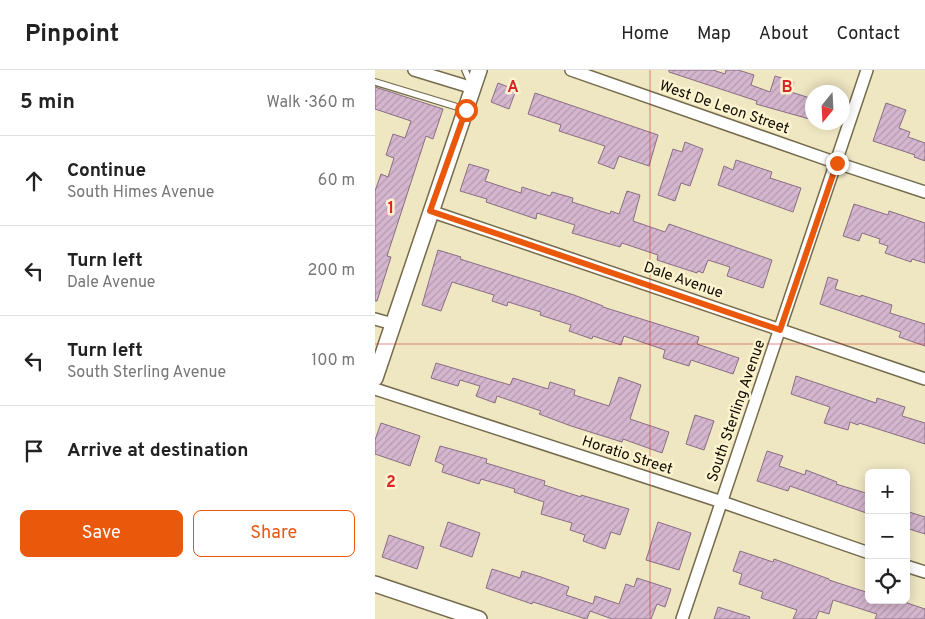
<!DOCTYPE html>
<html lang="en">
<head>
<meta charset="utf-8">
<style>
  :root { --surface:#fff; --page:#f6f6f6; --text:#222; --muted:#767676; --line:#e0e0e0; --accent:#ea580c }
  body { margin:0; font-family:Overpass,sans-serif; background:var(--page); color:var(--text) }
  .controls { position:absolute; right:15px; bottom:15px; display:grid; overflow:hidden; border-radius:8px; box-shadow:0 2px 12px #0003 }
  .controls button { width:45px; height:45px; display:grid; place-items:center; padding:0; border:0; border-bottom:1px solid var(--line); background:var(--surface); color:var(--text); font:25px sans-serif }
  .compass { position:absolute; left:430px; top:15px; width:45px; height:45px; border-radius:50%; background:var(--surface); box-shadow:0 2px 12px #0003; rotate:198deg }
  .stop { position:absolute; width:15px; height:15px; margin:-11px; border:4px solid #ea580c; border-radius:50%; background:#fff }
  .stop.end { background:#ea580c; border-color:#fff; box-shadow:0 1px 5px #0008 }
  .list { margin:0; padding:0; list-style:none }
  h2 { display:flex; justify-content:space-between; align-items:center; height:65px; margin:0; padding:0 20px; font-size:21px }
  h2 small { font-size:16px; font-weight:400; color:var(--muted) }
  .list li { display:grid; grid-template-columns:32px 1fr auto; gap:15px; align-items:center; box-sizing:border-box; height:90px; padding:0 20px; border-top:1px solid var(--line) }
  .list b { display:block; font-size:19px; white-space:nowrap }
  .list p { margin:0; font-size:16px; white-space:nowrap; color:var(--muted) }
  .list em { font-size:16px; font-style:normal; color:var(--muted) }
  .actions { display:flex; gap:10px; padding:15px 20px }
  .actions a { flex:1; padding:11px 0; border:1px solid var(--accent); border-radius:8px; text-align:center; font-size:18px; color:var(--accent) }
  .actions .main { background:var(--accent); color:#fff }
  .icon { flex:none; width:28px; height:28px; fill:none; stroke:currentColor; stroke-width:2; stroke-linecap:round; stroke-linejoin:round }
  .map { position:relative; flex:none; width:550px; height:549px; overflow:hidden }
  header { display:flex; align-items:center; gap:30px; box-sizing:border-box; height:70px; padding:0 25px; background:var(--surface); border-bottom:1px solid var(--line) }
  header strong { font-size:24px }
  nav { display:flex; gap:28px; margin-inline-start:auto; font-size:18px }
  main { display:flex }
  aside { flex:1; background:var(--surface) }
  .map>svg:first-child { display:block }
</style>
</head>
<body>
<header>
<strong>Pinpoint</strong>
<nav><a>Home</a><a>Map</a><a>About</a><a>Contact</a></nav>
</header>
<main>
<aside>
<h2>5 min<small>Walk · 360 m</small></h2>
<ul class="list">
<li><svg class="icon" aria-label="ahead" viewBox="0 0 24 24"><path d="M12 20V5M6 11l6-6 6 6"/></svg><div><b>Continue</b><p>South Himes Avenue</p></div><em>60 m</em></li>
<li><svg class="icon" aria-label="left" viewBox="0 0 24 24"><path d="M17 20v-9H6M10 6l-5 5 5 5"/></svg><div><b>Turn left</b><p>Dale Avenue</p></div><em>200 m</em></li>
<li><svg class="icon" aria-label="left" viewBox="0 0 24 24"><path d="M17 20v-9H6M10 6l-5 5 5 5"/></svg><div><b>Turn left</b><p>South Sterling Avenue</p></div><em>100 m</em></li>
<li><svg class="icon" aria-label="arrive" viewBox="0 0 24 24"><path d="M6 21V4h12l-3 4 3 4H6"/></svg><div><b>Arrive at destination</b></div></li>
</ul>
<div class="actions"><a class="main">Save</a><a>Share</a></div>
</aside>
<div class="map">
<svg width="550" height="549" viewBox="0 0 550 549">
  <defs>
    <pattern id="building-hatch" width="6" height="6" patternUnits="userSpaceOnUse" patternTransform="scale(1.25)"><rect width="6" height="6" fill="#d4b6ce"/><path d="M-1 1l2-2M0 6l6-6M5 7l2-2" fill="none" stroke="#b59baf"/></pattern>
  </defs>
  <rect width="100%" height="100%" fill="#efe6c2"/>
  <path fill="url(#building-hatch)" stroke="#8a6e84" d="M294 0H338L350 4 351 0H363L379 5 376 15 395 22 400 6 419 12 416 22 438 29V50L381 34 382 31 294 2Z
    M123 13 141 20 134 39 116 32Z
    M0 17 68 39 58 69 51 66 12 186 16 187 2 231H0V121L6 104 13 107 19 88 11 85 18 64 30 68 36 51 0 39Z
    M160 23 283 65 274 96 244 86 239 99 223 93 230 76 184 61 186 55 153 44Z
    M511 33 531 40 524 58 535 62 533 67 550 73V91L539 87 540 85 498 71Z
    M310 72 328 79 315 116 306 113 300 131 283 125 298 79 307 82Z
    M361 90 397 102 395 108 426 118 418 142 343 115 349 96 358 100Z
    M94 94 114 100 110 111 146 123 147 117 175 126 177 122 198 128 197 132 235 144 236 141 244 144 252 121 265 125 258 151 290 162 294 154 397 190 388 218 352 206 355 197 333 190 328 203 323 201 322 203 282 190 283 185 247 173 245 177 197 163 200 155 162 143 161 149 111 132 112 129 85 121Z
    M479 134 513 145 514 141 550 153V193L537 189 536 192 510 183 513 176 504 173 505 169 487 163 484 171 468 166Z
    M63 180 86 187 85 189 199 225 228 236V237L324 267 322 274 364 288 358 304 316 290 314 296 288 288 290 280 249 266 246 275 218 266 217 269 194 261 196 255 165 245 166 242 133 232 132 236 117 231 119 225 77 212 66 241 47 235Z
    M453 207 463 210 460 219 486 227V225L517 235 515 243 550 254V276L524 267 526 262 445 234Z
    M61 293 135 315 138 308 173 319 175 312 200 320 199 325 234 336 244 307 266 315 255 349 294 362 287 383 248 369 247 372 196 356 164 344 166 341 122 326 120 333 101 326 105 316 85 310 83 316 56 308Z
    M421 306 501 333 502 328 530 337 527 346 550 353V374L484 353 483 355 475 352 473 360 449 353 455 337 416 324Z
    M320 345 339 351 329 380 311 374Z
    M6 353 45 366 35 396 0 384V370Z
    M65 376 112 389 111 393 170 411 169 415 206 427V425L254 439 245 465 236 462 230 479 208 471 210 465 195 460 197 453 166 444 169 432 139 422 140 419 106 409 104 414 67 402 69 395 60 391Z
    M392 381 408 386 404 396 430 405 431 400 462 412 461 414 494 424V444L415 416 413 421 382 411Z
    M531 441 550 447V464L531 458Z
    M73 452 105 463 97 487 65 476Z
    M283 452 316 463 304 500 271 490Z
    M14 465 49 477 42 499 7 487Z
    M365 481 398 492 399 489 454 509V510L494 523V530H533L532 533 550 539V549H500L502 544 458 530 454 544 444 541 441 549H418L422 540 386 528 388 522 364 514 367 504 358 501Z
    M117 499 145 508 147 501 166 507 194 517 191 525 218 534 220 526 244 534 251 514 259 517 262 508 296 519 290 537 282 534 276 549H237L215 541 212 549H211L158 532 157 534 111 518Z
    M343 537 375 547 374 549H339Z"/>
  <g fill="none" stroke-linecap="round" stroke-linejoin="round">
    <defs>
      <path id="lane" d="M90 0 96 14
        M0 12 89 39"/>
      <path id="street" d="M39 0 98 18
        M196 0 462 93 550 122
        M55 141 550 309
        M0 249 18 254
        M0 319 347 432 494 483
        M531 496 550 502
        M307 549 492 0"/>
      <path id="secondary" d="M0 308 104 0
        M0 514 104 549"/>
    </defs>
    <use href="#lane" stroke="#746b4c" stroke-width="8"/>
    <use href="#street" stroke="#746b4c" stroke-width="14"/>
    <use href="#secondary" stroke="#746b4c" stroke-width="18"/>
    <use href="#lane" stroke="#fff" stroke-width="5.5"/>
    <use href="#street" stroke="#fff" stroke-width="11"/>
    <use href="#secondary" stroke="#fff" stroke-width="15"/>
  </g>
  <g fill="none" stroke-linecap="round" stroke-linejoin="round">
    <path stroke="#ea580c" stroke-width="6" d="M91 40 55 141 405 260 462 93"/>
  </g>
  <path fill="none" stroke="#d62828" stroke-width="1" stroke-opacity="0.55" d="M275 0V549M0 274H550"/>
  <g text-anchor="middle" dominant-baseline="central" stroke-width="5" stroke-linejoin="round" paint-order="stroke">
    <g font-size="15" fill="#0f0b02" stroke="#fdf3cf">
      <text transform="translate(349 38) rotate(19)">West De Leon Street</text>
      <text transform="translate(308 211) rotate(19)">Dale Avenue</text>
      <text transform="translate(362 341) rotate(-71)">South Sterling Avenue</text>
      <text transform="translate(252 386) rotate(18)">Horatio Street</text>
    </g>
  </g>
  <g font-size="16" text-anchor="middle" font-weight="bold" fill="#d62828" stroke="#fdf3cf" stroke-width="5" stroke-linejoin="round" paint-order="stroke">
    <text x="138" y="22">A</text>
    <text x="412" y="22">B</text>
    <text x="16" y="143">1</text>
    <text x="16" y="417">2</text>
  </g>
</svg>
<div class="controls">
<button>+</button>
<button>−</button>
<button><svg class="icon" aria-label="locate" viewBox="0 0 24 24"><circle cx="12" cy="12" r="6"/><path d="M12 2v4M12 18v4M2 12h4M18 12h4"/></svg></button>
</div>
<svg class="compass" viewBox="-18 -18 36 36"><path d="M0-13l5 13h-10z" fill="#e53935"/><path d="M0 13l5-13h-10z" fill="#767676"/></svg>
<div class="stop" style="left:91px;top:40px"></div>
<div class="stop end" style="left:462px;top:93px"></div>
</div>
</main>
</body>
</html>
